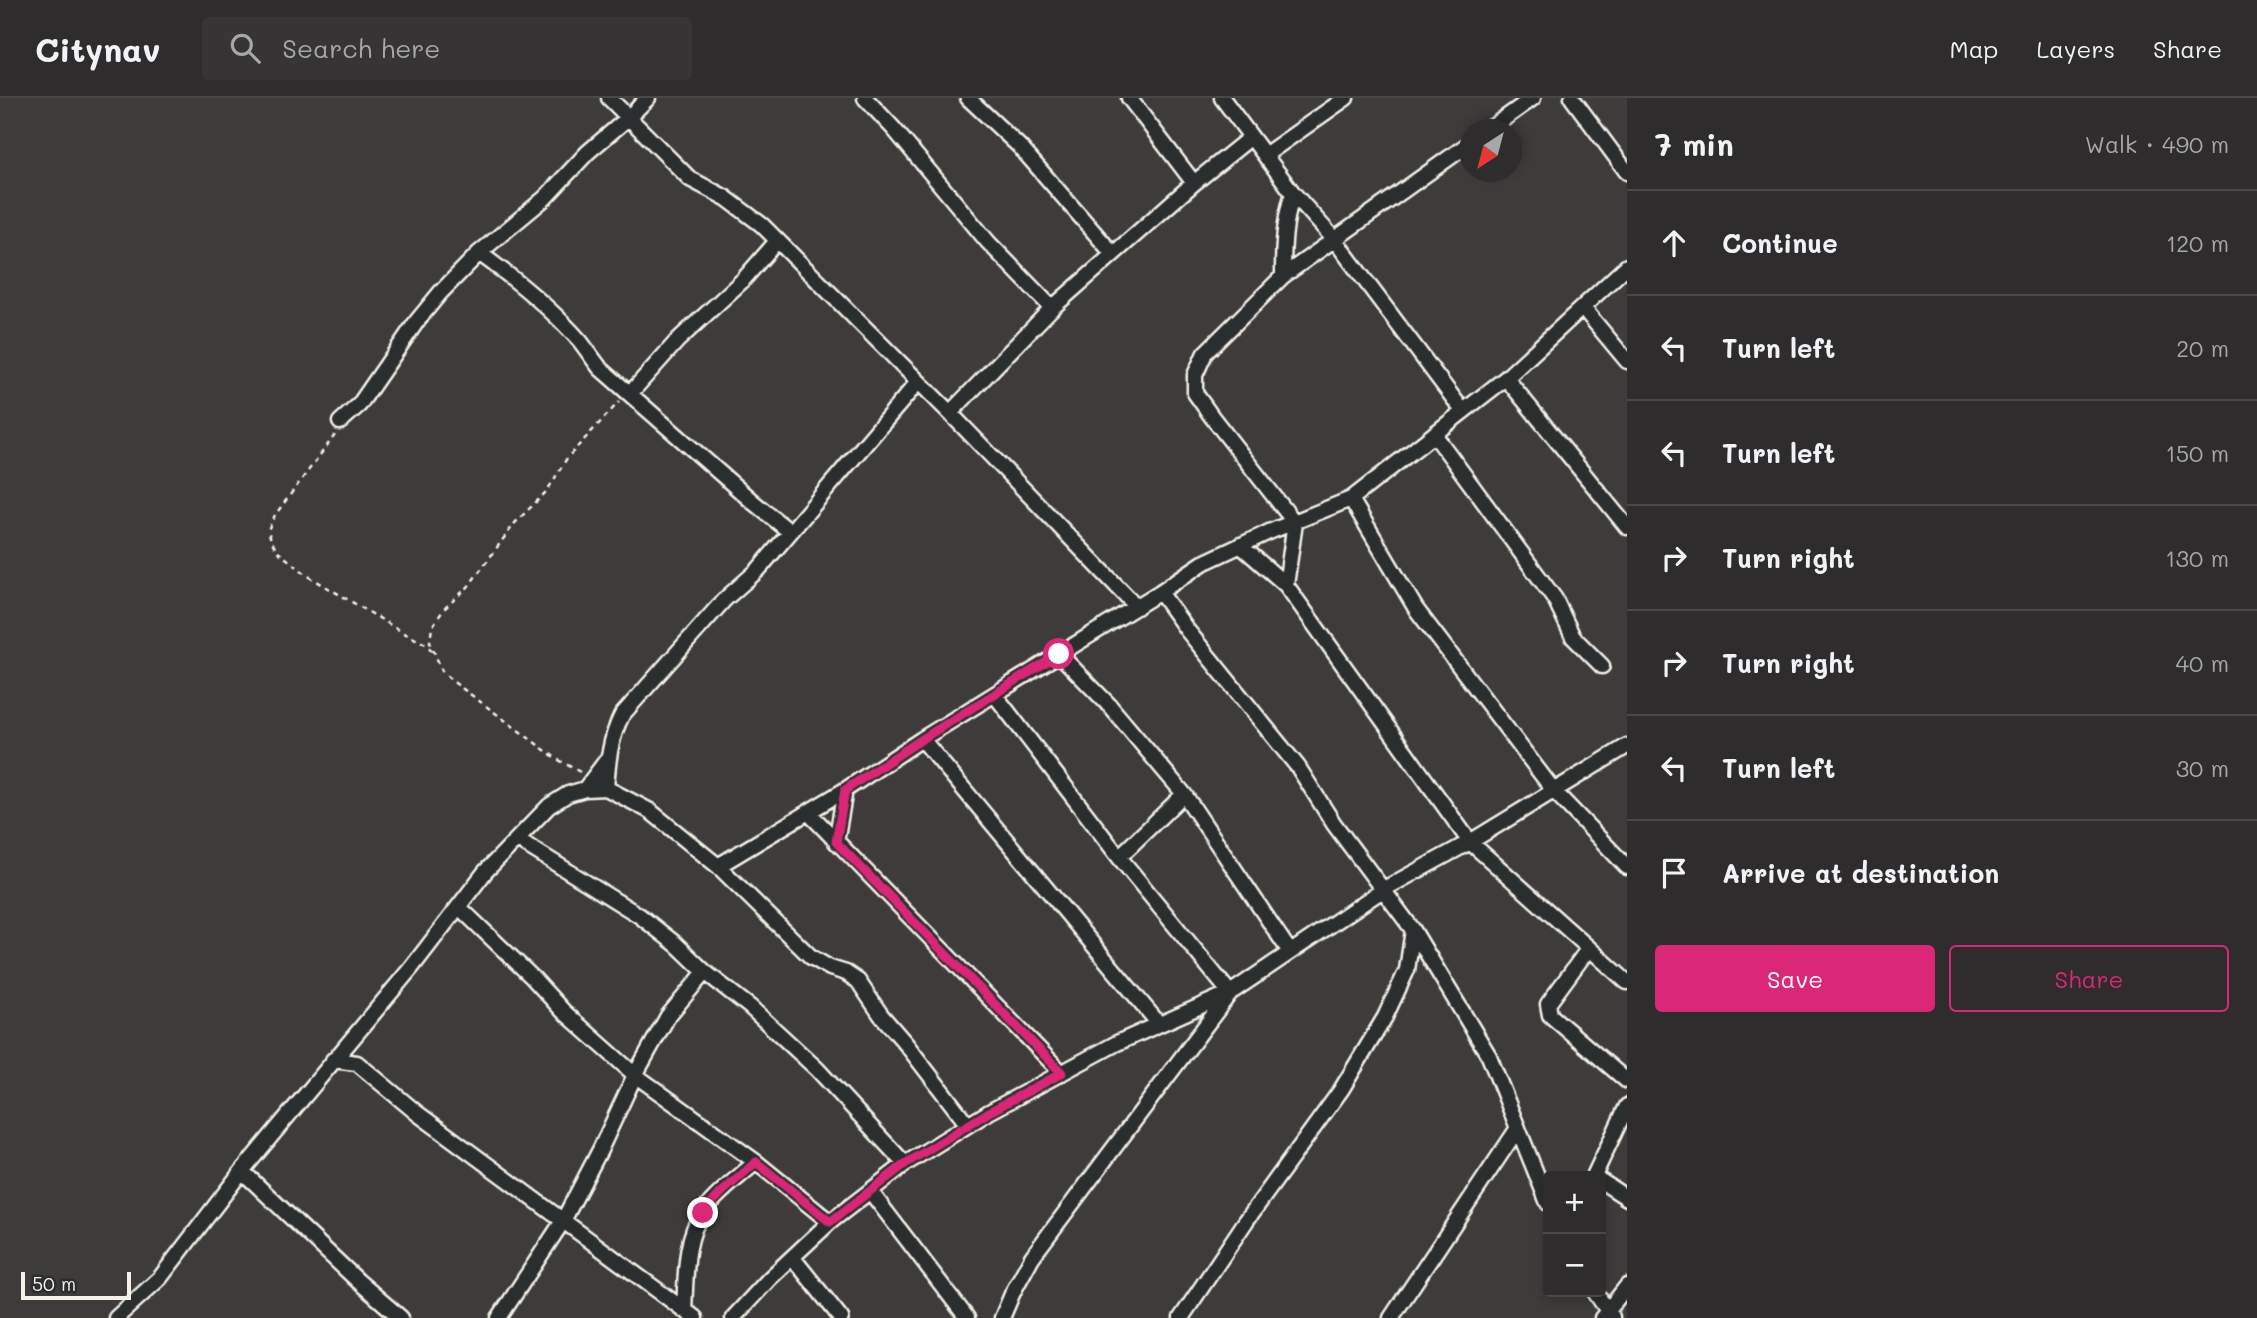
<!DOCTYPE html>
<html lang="en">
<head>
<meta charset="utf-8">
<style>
  :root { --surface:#2e2c2c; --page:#363434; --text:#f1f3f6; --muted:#a7a7a9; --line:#494848; --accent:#db2777 }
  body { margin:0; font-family:Mali,sans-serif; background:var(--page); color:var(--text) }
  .controls { position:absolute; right:21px; bottom:21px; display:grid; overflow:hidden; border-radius:7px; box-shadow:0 4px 10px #0003 }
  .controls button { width:63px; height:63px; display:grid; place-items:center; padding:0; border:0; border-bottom:2px solid var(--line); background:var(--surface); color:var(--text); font:35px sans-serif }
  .compass { position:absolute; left:1459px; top:21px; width:63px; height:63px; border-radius:50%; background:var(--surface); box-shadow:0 4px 10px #0003; rotate:216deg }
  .scale { position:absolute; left:21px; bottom:18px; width:110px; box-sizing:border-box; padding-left:7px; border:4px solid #f4f1e8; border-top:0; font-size:19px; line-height:24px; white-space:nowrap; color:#f4f1e8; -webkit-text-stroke:5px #2a2d2e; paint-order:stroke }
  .stop { position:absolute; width:21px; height:21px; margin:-16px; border:5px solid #db2777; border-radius:50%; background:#fff }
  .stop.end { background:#db2777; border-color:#fff; box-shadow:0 2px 7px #0008 }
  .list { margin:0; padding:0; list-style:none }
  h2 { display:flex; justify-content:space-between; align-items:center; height:91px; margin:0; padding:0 28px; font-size:30px }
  h2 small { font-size:23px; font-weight:400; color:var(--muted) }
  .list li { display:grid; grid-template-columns:46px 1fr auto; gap:21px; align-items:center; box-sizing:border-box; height:105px; padding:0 28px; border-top:2px solid var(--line) }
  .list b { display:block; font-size:26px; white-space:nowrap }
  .list em { font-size:23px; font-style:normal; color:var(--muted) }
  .actions { display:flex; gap:14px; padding:21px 28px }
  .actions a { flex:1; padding:16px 0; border:2px solid var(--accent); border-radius:7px; text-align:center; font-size:24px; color:var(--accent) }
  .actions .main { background:var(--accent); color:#fff }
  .icon { flex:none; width:38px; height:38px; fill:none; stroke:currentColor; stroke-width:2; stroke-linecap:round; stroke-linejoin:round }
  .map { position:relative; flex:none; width:1627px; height:1220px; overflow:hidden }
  header { display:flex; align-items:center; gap:42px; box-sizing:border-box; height:98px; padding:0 35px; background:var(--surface); border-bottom:2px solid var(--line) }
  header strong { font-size:33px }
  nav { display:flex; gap:38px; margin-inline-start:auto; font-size:24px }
  .search { width:490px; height:63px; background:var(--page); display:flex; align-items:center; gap:18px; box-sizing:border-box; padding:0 24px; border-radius:7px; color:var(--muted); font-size:26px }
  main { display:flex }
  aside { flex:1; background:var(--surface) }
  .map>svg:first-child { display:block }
</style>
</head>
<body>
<header>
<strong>Citynav</strong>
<div class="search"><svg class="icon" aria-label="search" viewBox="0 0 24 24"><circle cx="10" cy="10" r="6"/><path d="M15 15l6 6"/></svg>Search here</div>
<nav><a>Map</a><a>Layers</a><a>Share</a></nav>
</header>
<main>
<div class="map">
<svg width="1627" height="1220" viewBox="0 0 1627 1220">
  <rect width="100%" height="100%" fill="#3e3b3b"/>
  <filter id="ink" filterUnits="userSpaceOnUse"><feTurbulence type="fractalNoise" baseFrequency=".0143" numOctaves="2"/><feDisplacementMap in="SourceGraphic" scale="14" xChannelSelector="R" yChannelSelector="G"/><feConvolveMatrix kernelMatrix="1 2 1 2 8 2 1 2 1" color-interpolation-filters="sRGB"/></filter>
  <g filter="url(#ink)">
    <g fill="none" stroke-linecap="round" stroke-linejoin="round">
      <defs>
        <path id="minor" d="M609 0 690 81 726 100 762 127 950 315 1137 509
          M865 0 894 31 988 144 1052 210
          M968 0 1020 49 1113 156
          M1129 0 1194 85
          M1222 0 1293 95 1334 141 1463 313
          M1572 0 1627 74
          M1488 32 1533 0
          M1265 57 1346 0
          M479 155C515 181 551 210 580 243 587 252 593 261 600 270L753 404 789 433
          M1283 178C1283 149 1284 123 1293 95
          M1583 210 1627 263
          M1506 280 1627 429
          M628 293 635 290 678 242 743 182 777 143
          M950 315 1052 210 1194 85 1251 39
          M340 324 359 307 417 223 440 195 479 155 545 100 588 54 628 20 648 0
          M1434 336 1555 501 1573 539 1602 568
          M1351 401 1416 511 1554 693 1627 769
          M1240 447 1286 487 1470 744 1627 884
          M1286 487 1295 425 1212 319 1195 295V277L1205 255 1283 178 1470 45
          M1160 494 1187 532 1298 669 1334 726 1413 832 1489 958 1548 1105
          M1059 556 1109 607 1184 696 1290 854
          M995 597 1119 759 1230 895 1032 1159 1013 1194 1002 1220
          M922 641 1159 926
          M606 690C608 663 610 640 622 617L724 502 758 472 918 284
          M585 691 609 659
          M808 714 1062 975
          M518 742 640 818 677 847 705 874 750 909 817 971 905 1066
          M836 744 845 692
          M1119 759 1184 696
          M718 768 845 692 922 641 1160 494 1203 465 1269 434 1351 401 1506 280 1627 168
          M459 809 533 880 563 913 635 977 756 1064 830 1124
          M1589 850 1548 906 1550 917 1627 983
          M333 962 357 965 417 1015 695 1220
          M242 1073 358 1183 401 1220
          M1594 1078 1627 1008
          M1601 1083 1627 1100
          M870 1093 967 1220
          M793 1160 841 1220
          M1595 1194 1612 1219
          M684 1212C686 1181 684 1140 703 1114 717 1095 738 1080 756 1064
          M116 1220 160 1180 242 1073 412 869 485 774 549 708 568 696 585 691 606 690 650 713 718 768 811 859 830 870 846 875 858 883 881 917 906 946 968 1027
          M499 1220 563 1123 600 1052 635 977 668 918 705 874
          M733 1220 770 1180 830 1124 905 1066 989 1014 1117 945 1230 895 1384 791 1470 744 1627 648
          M1181 1220 1246 1123 1341 992 1385 919 1407 872 1413 832
          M1391 1220 1518 1030
          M1602 1220 1627 1188"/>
      </defs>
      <use href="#minor" stroke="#f4f1e8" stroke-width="19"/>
      <path stroke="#f4f1e8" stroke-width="2.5" stroke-dasharray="5 5" stroke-linecap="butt" d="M335 337 275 417 268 432 271 442 277 453 310 479 404 535 426 546 433 554
        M580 674 557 661 451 582 442 573 430 544 432 529 444 511 468 489 515 425 547 393 567 360 619 304"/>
      <use href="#minor" stroke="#2a2d2e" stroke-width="14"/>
    </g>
  </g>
  <g fill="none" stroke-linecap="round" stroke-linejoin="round" filter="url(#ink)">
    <path stroke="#db2777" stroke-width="9" d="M703 1115 721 1095 756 1064 830 1124 905 1066 989 1014 1062 975 836 744 845 692 922 641 1059 556"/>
  </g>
</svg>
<div class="controls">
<button>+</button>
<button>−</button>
</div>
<svg class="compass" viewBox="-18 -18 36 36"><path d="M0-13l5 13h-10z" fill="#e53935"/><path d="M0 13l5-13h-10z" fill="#a7a7a9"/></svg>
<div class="scale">50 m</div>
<div class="stop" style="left:1059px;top:556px"></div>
<div class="stop end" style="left:703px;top:1115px"></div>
</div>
<aside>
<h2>7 min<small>Walk · 490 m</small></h2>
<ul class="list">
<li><svg class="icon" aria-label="ahead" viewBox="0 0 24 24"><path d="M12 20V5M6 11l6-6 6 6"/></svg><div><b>Continue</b></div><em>120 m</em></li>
<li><svg class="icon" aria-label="left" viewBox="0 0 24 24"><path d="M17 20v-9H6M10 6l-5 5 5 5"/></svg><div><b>Turn left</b></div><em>20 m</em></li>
<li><svg class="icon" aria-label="left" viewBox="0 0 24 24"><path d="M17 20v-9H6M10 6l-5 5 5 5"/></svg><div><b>Turn left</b></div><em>150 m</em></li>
<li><svg class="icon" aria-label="right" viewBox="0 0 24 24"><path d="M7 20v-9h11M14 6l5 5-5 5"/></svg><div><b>Turn right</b></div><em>130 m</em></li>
<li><svg class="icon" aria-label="right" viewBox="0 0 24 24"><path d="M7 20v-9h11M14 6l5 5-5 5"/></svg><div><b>Turn right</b></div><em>40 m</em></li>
<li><svg class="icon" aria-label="left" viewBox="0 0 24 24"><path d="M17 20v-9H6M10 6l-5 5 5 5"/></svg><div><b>Turn left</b></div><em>30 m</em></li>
<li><svg class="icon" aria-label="arrive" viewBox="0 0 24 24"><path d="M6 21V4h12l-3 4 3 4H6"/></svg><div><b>Arrive at destination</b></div></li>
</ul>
<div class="actions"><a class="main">Save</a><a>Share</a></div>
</aside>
</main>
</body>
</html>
